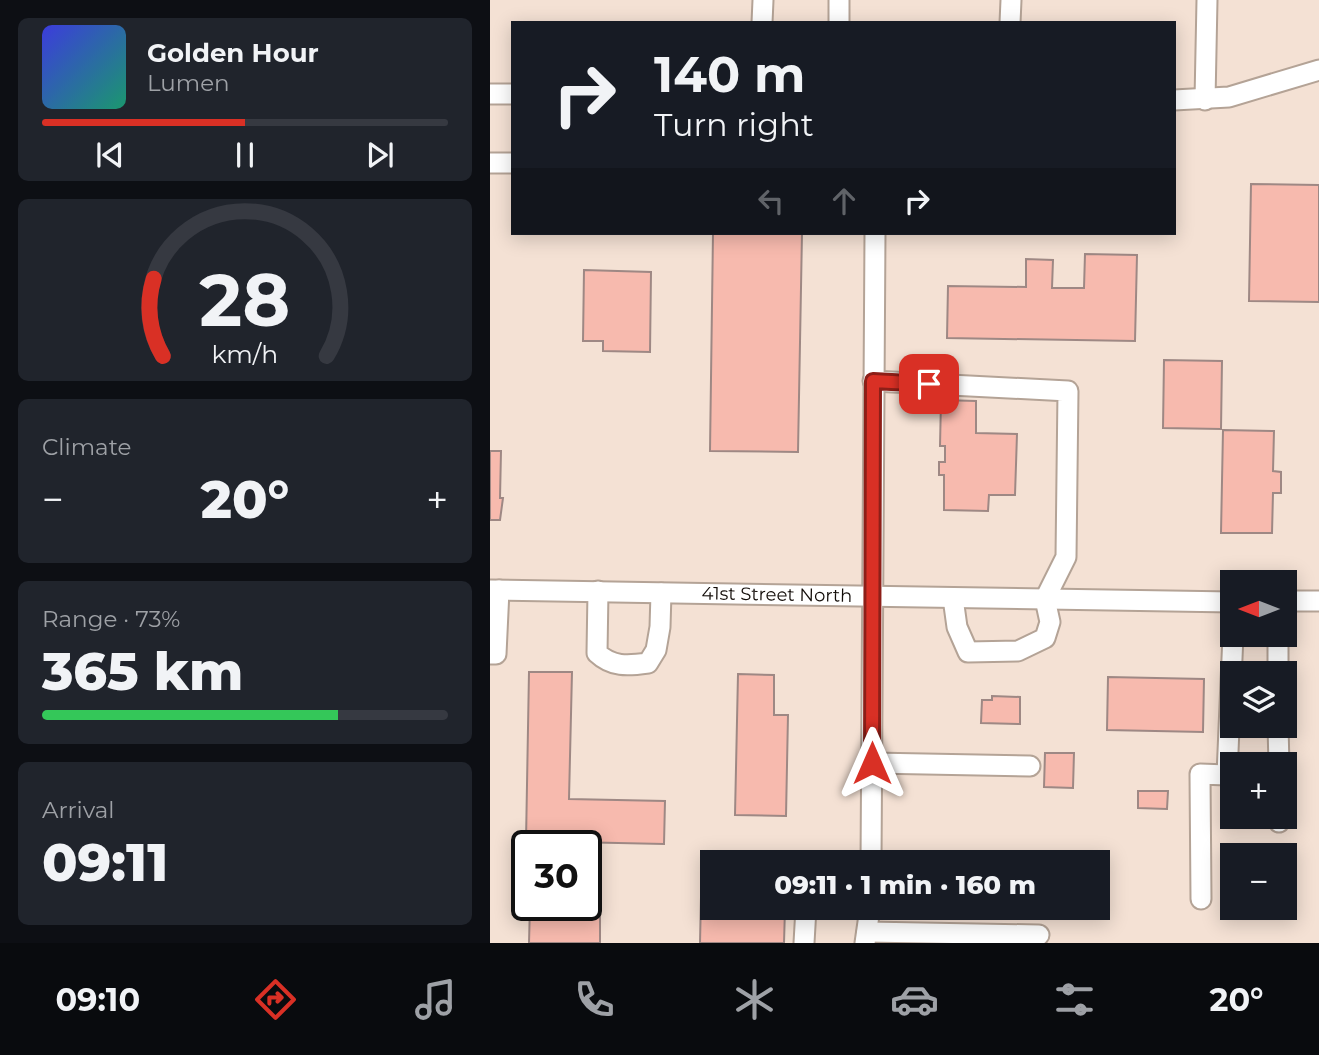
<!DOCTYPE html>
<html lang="en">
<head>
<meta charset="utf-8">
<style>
  body { margin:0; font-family:Montserrat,sans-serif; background:#20242c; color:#f1f3f6; height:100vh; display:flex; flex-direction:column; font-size:26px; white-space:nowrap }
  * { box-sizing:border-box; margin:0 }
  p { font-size:23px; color:#9ea1a6 }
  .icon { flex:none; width:38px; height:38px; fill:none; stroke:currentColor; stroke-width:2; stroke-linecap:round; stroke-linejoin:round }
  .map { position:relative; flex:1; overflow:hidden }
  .details { display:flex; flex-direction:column; gap:18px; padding:18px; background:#0d0f14; width:490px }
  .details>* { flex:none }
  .guide { position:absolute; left:21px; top:21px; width:665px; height:214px; border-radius:0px; box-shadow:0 4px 18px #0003; background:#171b24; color:#f1f3f6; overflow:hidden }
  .needle { width:46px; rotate:270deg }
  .controls { position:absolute; left:730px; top:570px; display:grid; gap:14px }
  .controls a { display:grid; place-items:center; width:77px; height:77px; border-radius:0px; background:#171b24; box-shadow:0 4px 18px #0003; font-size:35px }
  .speed { position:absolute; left:21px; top:830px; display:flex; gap:14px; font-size:35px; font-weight:700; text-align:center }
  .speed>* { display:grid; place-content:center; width:91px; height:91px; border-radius:50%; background:#171b24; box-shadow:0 4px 18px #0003; line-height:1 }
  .speed .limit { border:4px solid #111; border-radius:10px; background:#fff; color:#111 }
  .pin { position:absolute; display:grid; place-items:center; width:60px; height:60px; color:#fff; margin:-30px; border-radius:14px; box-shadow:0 4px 10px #0006 }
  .me { position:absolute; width:77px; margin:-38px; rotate:0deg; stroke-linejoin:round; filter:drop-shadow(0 0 5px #0008) }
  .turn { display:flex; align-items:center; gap:24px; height:147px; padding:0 28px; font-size:32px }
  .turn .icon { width:91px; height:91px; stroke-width:2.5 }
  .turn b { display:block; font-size:49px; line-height:60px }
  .lanes { display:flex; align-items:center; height:66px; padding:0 28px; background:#0003; justify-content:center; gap:35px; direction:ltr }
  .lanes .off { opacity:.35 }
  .big { font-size:52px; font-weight:800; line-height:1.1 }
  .details .widget { flex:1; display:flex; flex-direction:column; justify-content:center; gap:10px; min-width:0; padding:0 24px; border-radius:10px; background:#20242c }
  .details .dial { align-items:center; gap:0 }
  .dial svg { height:182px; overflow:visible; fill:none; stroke:#363941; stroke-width:7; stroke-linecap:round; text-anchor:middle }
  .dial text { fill:#f1f3f6; stroke:none }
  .song { display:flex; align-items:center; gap:21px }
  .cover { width:84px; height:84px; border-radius:10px; background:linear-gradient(135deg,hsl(240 70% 55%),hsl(160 70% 35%)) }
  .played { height:7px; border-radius:4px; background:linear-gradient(90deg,#d93025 50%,#363941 50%) }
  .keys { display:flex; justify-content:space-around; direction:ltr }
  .heat { display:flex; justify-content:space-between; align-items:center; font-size:38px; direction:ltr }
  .charge { height:10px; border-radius:5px; background:linear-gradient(90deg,#34c759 73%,#363941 0) }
  .trip { position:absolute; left:210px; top:850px; width:410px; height:70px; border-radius:0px; background:#171b24; box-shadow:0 4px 18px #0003; font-weight:800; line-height:70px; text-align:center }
  .dock { display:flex; height:112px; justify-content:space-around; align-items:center; background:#090b0e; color:#9ea1a6 }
  .dock .icon { width:49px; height:49px }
  .dock .current { color:#d93025 }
  .dock b { font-size:32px; color:#f1f3f6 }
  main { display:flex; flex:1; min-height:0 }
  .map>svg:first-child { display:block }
</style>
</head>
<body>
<main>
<section class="details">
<div class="widget">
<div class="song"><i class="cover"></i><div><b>Golden Hour</b><p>Lumen</p></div></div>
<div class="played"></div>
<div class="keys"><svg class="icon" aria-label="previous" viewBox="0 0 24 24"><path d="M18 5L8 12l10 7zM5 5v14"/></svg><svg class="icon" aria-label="pause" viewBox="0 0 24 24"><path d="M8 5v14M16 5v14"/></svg><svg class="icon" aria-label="next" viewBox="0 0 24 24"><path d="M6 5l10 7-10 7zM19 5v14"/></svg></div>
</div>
<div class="widget dial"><svg viewBox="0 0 100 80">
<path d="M14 69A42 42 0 1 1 86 69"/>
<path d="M14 69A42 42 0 0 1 10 35" stroke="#d93025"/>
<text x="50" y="56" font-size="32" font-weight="700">28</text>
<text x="50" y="72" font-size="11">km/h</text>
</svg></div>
<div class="widget"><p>Climate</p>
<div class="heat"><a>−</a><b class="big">20°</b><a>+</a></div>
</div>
<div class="widget"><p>Range · 73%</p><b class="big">365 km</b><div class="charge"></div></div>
<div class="widget"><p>Arrival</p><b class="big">09:11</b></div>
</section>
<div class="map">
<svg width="829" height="943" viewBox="0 0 829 943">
  <rect width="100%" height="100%" fill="#f4e1d4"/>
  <!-- building -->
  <path fill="#f7baae" stroke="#9e8884" stroke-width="2" d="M761 184 829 185V302L759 301Z
    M223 233H312L308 452 220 451Z
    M595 254 647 255 645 341 457 338 458 286 536 287V259L563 260 562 288H594Z
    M94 270 161 272 160 352 113 351V341H93Z
    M674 360 732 361 731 429 673 428Z
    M451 400 486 401V433L527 434 525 495H499L498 511 454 510V475H449V462H455V446H450Z
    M733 430 784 431 783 471 791 472V493H783L782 533H731Z
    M0 451H11L10 498H13L10 520H0Z
    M39 672H82L79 799 175 801 174 844 36 841Z
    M248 674 284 675V715H298L296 816 245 815Z
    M618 677 714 679 713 732 617 730Z
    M502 696 530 697V724L491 723 492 700H502Z
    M555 753H584L583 788 554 787Z
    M648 791H678L677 809 648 808Z
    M96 894H110V943H39L40 905H96Z
    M211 897H222V908H295L294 943H210Z"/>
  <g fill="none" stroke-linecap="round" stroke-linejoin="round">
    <!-- minor casing -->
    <g stroke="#b4a396" stroke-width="23">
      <g id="minor">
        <path d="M272 23 273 0"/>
        <path d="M349 23V0"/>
        <path d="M520 23 521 0"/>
        <path d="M0 94H23"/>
        <path d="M684 100 739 97 829 70"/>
        <path d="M715 100 717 0"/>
        <path d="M0 163H23"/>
        <path d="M383 381 578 391 576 557 555 599 560 622 555 638 528 651 478 652 467 627 463 598"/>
        <path id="s1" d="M0 590 742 602"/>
        <path d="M108 591 107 653C122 667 137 666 158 663L166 650 170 627 171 593"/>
        <path d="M794 601H829"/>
        <path d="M788 635V674"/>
        <path d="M0 654H6L9 590"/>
        <path d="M788 726 789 765"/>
        <path d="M382 763 540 766"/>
        <path d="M789 817V822"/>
        <path d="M381 863 385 233"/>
        <path d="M711 899 710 774 737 775 743 635"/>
        <path d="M377 932 549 935"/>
        <path d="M314 943 316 908"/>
        <path d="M375 943 380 908"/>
      </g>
    </g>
    <!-- minor -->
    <use href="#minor" stroke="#fff" stroke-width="19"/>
  </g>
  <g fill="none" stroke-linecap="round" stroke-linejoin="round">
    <!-- route casing -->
    <g stroke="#8d1f18" stroke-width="18">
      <path id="route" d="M382 763 383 381 439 384"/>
    </g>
    <!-- route -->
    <use href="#route" stroke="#d93025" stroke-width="12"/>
  </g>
  <g text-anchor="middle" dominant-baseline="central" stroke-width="6" stroke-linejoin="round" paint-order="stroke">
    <!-- street labels -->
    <g font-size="18" fill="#110b07" stroke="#fff">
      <text stroke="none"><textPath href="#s1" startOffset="287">41st Street North</textPath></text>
    </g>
  </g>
</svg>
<div class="controls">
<a><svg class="needle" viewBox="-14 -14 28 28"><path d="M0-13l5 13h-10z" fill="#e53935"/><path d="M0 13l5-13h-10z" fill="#9ea1a6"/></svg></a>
<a><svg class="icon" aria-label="layers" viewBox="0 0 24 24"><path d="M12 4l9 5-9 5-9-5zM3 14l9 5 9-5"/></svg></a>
<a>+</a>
<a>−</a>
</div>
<div class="speed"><div class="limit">30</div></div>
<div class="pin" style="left:439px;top:384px;background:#d93025"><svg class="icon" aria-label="arrive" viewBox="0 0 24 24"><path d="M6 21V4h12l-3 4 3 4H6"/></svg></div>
<svg class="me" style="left:382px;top:763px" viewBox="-20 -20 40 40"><path d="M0-17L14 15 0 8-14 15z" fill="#d93025" stroke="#fff" stroke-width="4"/></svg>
<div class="trip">09:11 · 1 min · 160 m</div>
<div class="guide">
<div class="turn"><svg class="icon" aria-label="right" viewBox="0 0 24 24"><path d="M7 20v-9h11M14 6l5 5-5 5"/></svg><div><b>140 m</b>Turn right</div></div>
<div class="lanes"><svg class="icon off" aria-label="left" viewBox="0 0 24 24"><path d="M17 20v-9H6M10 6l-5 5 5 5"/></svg><svg class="icon off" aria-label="ahead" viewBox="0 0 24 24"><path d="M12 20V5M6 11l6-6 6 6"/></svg><svg class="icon" aria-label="right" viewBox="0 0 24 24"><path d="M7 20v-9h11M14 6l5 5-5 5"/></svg></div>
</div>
</div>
</main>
<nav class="dock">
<b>09:10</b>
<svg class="icon current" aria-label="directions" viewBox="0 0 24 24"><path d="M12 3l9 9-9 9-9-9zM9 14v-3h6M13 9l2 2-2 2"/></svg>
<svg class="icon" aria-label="music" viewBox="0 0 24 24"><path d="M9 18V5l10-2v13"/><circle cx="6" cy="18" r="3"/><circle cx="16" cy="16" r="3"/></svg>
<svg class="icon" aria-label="phone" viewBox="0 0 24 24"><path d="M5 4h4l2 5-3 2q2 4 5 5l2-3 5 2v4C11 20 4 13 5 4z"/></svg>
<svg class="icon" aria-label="climate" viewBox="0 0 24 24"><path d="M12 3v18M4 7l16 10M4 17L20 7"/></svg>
<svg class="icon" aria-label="car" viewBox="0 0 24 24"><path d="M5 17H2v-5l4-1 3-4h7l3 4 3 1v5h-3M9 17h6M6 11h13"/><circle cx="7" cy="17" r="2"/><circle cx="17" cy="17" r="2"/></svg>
<svg class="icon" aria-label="filters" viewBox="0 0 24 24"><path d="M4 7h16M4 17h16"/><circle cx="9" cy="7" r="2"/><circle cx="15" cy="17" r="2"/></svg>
<b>20°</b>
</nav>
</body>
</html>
